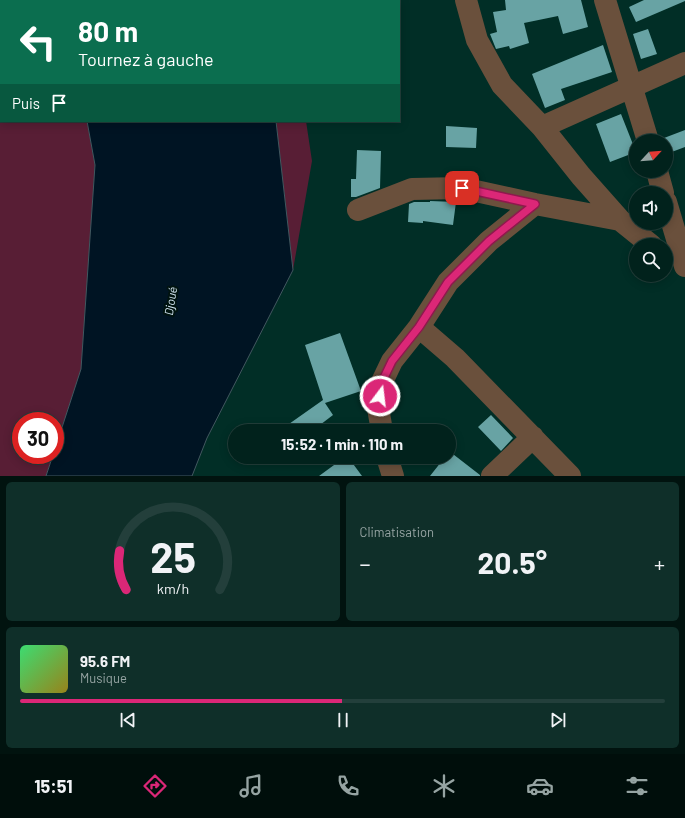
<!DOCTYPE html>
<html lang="fr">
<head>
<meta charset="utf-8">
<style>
  body { margin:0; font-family:Barlow,sans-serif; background:#0f2f29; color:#f1f3f6; height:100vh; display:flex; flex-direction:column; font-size:15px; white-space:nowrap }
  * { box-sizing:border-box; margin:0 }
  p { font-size:13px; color:#96a4a3 }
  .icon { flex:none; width:22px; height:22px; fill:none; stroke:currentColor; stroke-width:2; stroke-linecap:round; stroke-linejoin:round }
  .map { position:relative; height:476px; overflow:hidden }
  .drawer { display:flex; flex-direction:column; gap:6px; padding:6px; background:#01130f; flex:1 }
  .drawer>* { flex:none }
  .guide { position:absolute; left:0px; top:0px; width:400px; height:122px; box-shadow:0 2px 10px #0003,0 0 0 1px #233f3b; background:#0b6e4f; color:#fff; overflow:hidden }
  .needle { width:26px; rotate:64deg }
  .fabs { position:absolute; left:629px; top:134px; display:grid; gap:8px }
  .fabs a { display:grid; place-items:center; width:44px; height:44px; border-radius:50%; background:#01221c; box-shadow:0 2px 10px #0003,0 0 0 1px #233f3b; font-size:20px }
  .speed { position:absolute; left:12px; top:412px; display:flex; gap:8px; font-size:20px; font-weight:700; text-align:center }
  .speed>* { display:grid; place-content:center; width:52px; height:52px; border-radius:50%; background:#01221c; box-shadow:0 2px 10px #0003,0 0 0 1px #233f3b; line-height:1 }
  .speed .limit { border:6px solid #d22; background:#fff; color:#111 }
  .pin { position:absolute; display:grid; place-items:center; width:34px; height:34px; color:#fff; margin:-17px; border-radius:8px; box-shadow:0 2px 6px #0006 }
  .me { position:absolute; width:44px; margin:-22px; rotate:15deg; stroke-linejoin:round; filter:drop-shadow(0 0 3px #0008) }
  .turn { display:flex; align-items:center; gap:14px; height:84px; padding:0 12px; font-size:18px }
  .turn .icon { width:52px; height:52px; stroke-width:2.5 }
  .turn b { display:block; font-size:28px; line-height:34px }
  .then { display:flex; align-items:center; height:38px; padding:0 12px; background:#0003; gap:8px; font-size:15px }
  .big { font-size:30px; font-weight:700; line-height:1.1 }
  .drawer .widget { flex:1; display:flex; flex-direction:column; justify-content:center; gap:6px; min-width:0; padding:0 14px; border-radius:6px; background:#0f2f29 }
  .drawer .dial { align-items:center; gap:0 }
  .dial svg { height:104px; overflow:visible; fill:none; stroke:#233f3b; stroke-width:7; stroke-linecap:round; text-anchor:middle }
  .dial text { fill:#f1f3f6; stroke:none }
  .song { display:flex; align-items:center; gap:12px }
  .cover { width:48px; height:48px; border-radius:6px; background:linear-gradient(135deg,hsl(140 70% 55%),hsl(50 70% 35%)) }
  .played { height:4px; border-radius:2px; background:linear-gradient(90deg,#db2777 50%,#233f3b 50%) }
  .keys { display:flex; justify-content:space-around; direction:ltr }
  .heat { display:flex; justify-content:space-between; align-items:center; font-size:22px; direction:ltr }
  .drawer .tiles { flex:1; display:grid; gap:6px; grid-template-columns:1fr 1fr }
  .widget:last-child { grid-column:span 2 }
  .trip { position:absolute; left:228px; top:424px; width:228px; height:40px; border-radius:20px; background:#01221c; box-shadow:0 2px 10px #0003,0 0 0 1px #233f3b; font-weight:700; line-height:40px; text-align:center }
  .tabs { display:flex; height:64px; justify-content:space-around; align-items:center; background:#000e0b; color:#96a4a3 }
  .tabs .icon { width:28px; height:28px }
  .tabs .current { color:#db2777 }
  .tabs b { font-size:18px; color:#f1f3f6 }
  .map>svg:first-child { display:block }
</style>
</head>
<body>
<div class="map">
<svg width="685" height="476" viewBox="0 0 685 476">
  <rect width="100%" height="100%" fill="#012e26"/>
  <!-- green -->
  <path fill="#581e35" d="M0 0 62 1H1V121H87L95 165 81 370 55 449V421H21V455H53L46 476H0Z
    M276 121H306L312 161 293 270Z"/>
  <!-- water -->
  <path fill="#001423" stroke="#425860" d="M87 121H276L293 270 207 438 192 476H46L53 455H55V449L81 369 95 165Z"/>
  <!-- building -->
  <path fill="#68a3a4" d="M505 0H581L588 27 563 34 558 16 524 23 529 43 510 49 509 46 496 49 490 34 497 32 493 12 506 10Z
    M644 0H685V1L636 22 629 7Z
    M648 29 657 54 641 59 633 34Z
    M603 45 612 72 561 89 565 100 545 108 532 74Z
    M621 114 636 152 610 162 596 124Z
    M446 126 477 128 476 148 446 147Z
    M685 130V147L669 153 666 141H665L664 138Z
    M357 150 381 151 380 188 356 197H351V179H356Z
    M430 201 456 202 453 225 423 221V223L408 222 409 204 414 202H430Z
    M340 333 361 391 325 403 333 415 312 431H279L323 400 305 345Z
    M491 415 513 438 501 451 478 427Z
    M449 451 480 475V476H430L445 457H449Z
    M345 457H348L362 476H319Z"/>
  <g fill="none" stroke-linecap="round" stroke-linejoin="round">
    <!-- minor -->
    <path stroke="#6a503c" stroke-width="22" d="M466 0 477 40 502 85 542 127 581 176 620 220 651 245
      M605 0 648 141
      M542 127 685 63
      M657 171 663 193
      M666 202 685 266
      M535 204 489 241 448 282 419 327 455 358 570 476
      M358 210 412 189 462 188 535 204 620 220
      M382 431 378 408 381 384 392 361 419 327
      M387 457 393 476
      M492 476 533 437"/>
  </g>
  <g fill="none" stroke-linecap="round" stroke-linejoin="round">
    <!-- route casing -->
    <g stroke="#8e194d" stroke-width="10">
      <path id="route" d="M380 396 381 384 392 361 419 327 448 282 489 241 535 204 462 188"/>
    </g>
    <!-- route -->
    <use href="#route" stroke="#db2777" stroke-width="7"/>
  </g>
  <g text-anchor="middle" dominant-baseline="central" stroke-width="4" stroke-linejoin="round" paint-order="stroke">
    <!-- water labels -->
    <g font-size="12" font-style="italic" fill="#d2e5f2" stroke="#00130f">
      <text transform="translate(170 301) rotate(-81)">Djoué</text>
    </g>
  </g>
</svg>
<div class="fabs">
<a><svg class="needle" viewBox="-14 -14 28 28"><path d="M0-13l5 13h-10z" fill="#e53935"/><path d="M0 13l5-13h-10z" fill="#96a4a3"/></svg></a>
<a><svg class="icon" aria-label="sound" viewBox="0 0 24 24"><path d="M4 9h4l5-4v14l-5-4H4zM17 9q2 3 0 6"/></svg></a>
<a><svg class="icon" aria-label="search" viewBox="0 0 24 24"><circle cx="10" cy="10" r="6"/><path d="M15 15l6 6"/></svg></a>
</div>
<div class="speed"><div class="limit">30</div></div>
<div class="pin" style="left:462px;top:188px;background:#d93025"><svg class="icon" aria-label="arrive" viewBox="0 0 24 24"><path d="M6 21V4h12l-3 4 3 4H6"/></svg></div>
<svg class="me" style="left:380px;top:396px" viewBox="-20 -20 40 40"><circle r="17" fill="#db2777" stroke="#fff" stroke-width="3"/><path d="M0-11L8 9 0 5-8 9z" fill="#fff"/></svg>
<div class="trip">15:52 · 1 min · 110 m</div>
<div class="guide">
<div class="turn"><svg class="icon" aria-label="left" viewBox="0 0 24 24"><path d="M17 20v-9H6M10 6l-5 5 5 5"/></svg><div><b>80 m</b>Tournez à gauche</div></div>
<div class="then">Puis<svg class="icon" aria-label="arrive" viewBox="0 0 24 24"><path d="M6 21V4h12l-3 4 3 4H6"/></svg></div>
</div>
</div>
<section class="drawer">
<div class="tiles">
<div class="widget dial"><svg viewBox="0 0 100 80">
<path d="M14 69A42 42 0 1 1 86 69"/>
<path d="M14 69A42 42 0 0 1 9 39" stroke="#db2777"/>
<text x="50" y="56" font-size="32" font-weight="700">25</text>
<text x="50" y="72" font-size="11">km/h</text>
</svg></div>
<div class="widget"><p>Climatisation</p>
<div class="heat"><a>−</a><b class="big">20.5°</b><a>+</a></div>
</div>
<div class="widget">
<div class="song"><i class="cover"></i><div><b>95.6 FM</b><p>Musique</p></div></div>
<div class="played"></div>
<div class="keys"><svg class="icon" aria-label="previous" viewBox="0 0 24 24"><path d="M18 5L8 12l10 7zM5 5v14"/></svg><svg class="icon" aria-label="pause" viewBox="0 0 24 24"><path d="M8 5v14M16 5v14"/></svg><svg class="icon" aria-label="next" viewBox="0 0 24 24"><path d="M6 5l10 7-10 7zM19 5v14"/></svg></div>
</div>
</div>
</section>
<nav class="tabs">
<b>15:51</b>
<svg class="icon current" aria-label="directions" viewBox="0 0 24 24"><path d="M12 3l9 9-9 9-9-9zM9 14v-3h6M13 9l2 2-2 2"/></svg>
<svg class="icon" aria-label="music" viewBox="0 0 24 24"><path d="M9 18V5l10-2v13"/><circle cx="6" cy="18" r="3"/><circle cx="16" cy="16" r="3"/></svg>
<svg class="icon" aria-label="phone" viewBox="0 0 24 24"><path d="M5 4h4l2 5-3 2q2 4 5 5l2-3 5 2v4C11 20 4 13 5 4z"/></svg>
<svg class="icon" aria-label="climate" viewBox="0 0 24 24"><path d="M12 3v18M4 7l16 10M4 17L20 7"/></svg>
<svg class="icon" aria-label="car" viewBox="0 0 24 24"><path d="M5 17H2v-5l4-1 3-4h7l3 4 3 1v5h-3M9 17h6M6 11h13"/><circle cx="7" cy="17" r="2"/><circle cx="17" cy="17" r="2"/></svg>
<svg class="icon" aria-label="filters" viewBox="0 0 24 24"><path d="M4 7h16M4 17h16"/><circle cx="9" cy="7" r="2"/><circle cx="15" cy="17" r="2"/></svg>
</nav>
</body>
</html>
